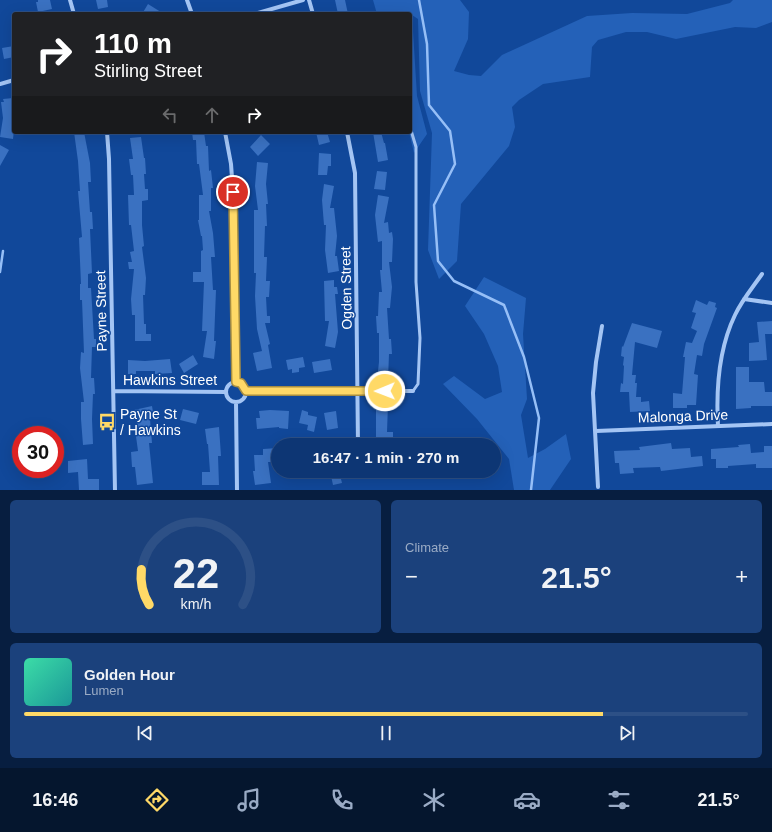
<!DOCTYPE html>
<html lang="en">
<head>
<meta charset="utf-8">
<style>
  body { margin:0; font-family:Arial,sans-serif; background:#1b417c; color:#f1f3f6; height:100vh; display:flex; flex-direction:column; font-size:15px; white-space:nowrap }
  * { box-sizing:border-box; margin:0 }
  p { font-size:13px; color:#9aabc5 }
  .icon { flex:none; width:22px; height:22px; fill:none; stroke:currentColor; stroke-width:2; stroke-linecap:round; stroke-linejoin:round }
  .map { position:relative; height:490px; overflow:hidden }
  .drawer { display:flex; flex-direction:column; gap:10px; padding:10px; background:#071e40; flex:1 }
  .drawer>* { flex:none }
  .top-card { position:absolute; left:12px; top:12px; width:400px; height:122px; border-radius:4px; box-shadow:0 4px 16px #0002,0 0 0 1px #2d5086; background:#202124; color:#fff; overflow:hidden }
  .speed { position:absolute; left:12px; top:426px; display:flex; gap:8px; font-size:20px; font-weight:700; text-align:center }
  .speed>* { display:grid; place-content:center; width:52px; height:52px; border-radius:50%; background:#0d3674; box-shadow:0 4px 16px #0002,0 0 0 1px #2d5086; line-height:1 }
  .speed .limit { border:6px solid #d22; background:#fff; color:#111 }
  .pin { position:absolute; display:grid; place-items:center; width:34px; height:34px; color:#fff; margin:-17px; border:2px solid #fff; border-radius:50%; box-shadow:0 1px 4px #0007 }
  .me { position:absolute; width:44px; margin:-22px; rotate:269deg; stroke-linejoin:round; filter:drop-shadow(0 0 3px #0008) }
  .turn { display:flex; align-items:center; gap:14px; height:84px; padding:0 16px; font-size:18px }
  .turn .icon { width:52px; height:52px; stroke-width:2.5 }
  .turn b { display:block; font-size:28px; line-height:34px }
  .lanes { display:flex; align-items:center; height:38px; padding:0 16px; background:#0003; justify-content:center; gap:20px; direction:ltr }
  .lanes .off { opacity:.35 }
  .big { font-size:30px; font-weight:600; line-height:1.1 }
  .drawer .card { flex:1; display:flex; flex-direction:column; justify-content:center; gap:6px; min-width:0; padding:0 14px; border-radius:6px; background:#1b417c }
  .drawer .dial { align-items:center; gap:0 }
  .dial svg { height:104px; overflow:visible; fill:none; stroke:#2d5086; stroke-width:7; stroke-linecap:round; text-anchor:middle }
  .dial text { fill:#f1f3f6; stroke:none }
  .song { display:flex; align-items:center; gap:12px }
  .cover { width:48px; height:48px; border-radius:6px; background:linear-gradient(135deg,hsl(160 70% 55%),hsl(180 70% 35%)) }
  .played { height:4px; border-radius:2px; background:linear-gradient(90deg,#ffd967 80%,#2d5086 80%) }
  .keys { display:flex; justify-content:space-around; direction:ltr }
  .heat { display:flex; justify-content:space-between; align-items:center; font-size:22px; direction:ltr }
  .drawer .tiles { flex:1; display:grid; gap:10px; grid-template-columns:1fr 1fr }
  .card:last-child { grid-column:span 2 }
  .trip { position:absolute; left:271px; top:438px; width:230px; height:40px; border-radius:20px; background:#0d3674; box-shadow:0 4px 16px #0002,0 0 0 1px #2d5086; font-weight:600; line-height:40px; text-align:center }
  .dock { display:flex; height:64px; justify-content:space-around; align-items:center; background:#05162e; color:#9aabc5 }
  .dock .icon { width:28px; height:28px }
  .dock .on { color:#ffd967 }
  .dock b { font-size:18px; color:#f1f3f6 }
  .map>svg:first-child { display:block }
</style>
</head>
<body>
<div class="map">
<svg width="772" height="490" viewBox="0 0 772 490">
  <rect width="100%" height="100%" fill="#11489a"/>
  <!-- green -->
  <path fill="#2461b8" d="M373 0H460L469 12 468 39 454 71 469 75 481 76 502 55 587 16 632 13 687 14 730 3 733 0H772V22L756 28 735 27 676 39 647 32H626L598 40 592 47 590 77 543 84 519 100 512 107 515 127 509 146 461 204 457 261 439 279 428 250 432 133 420 91 418 19 412 15 417 96 427 134 414 153 409 132H410V14H377Z
    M484 277 526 298 523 334 527 399 521 415 528 458 545 449 566 434 571 459 550 490H514L509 459 477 419 443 384 454 376 485 399 502 392 498 366 484 334 465 306Z"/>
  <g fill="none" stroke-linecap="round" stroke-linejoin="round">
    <!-- stream -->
    <path stroke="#96bff7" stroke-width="2.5" d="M419 0 427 44 429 105 450 131 455 164 434 205 438 261 454 281 504 305 524 357 539 418 531 490
      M0 272 3 251"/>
  </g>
  <!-- building -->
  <path fill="#3a71c1" d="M38 0H50L52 9 38 12 36 2H38Z
    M96 0H107L108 7 98 9Z
    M335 0H345L348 14H338Z
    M148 4 164 14H142Z
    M14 46V57L4 59 2 48Z
    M13 98 14 130 13 139 0 137 3 118 1 102H4L3 99Z
    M74 132H84L90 163 91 182H88L90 212H92L93 229H90L92 273 88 274V288H91L94 339H96V347H92L91 378H94L95 394H93L92 419 93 444 83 445 81 419V402H84L80 368 81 352 84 353 82 300H80V284H81L79 238 82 237 78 191H80L78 161Z
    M192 132H204L206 146H208L209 171 211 170 213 188H211V211H209L213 233 215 257H211L213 290H216L214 341H216L214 359 203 357 207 331H202L204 282H193V272H201V251L203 250 202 236H201L198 220H199V195H203L199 164H197L196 140H193Z
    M316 132H327L330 142 319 145Z
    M373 132H381L384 143H385L388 160 378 162Z
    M261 135 270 144 258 156 250 147Z
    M141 137 144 158H145L146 174H144L145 189H148V200L142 201V225L144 246 142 247 146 278 145 295H143L144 324H146V334H151V341H135V315H132L131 299 134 269H129L128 262H132L130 252 134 251 131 225H129L128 195H134L133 175H131L129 159H133L130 138Z
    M0 145 9 150 0 166Z
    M319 153 331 154V166H328L327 175H318Z
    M257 162 268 163 266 184 268 204H266L267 226H265L264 257H267L266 281H270L269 297H266L267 316H270V323H265L270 344 268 345 272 368 257 371 253 353 262 351 257 329 255 296 256 273H254V210H258L255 186Z
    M377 171 387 172 385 190 374 189Z
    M324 184 334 186 330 208H334L337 236 335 256H337L339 271 328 273 325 250 326 225H324L322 200Z
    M378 195 389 197 384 223 388 222 389 233 392 232 393 239 392 262H389L392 287 390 308H387L389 339H391L392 354H389L388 380H377L379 362V333H377L376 316H378L379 292H382L380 270H382V241L378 242 375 215Z
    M334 280V287H337L338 294H335L338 332 335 348 325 346 329 321H325L324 281Z
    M696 300 707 305 709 301 716 303 715 307 717 308 704 344 702 356 697 355 694 374 698 375 696 405H687V408H673V393L682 394 685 357H683L686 342 692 343 697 331 691 328 696 313 692 312Z
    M772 321V334H765L767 360 749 361V343L759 342 757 322Z
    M632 323 662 331 657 348 635 342 632 375H636L635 383H637L636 397H641V402L649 401 650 411 630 412 629 392H620L621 383 623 384 624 366 623 365 624 357 621 356 622 346 623 347Z
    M193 355 198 364 184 373 179 364Z
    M303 357 305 367 299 368V372L292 373V369L288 370 286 360Z
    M170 359 172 373 155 374V371H136V374H128V360L145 361Z
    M330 359 332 370 314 373 312 362Z
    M736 367H749V382H764L765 392H772V406H751V408L736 409Z
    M376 403 388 404 387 432H393V440H385V445H376Z
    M152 406 154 418 150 419 152 443H149L153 483 137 485 135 467H132L131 452 138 451 135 429H138L134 410Z
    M183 409 199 413 196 424 180 420Z
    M270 410 289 411 288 429 279 428V427L257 429 256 418H260L259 411Z
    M302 410 308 412V415L317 417 314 432 307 430 308 425 299 423Z
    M336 411 338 428 327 430 324 413Z
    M219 427 221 456H218L219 485H202V472H210L208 444H207L205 429Z
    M671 443 672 449 690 448 691 457 702 456 703 466 661 471 660 467 633 468 634 473 620 474 619 463H615L614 451 640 450 639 447Z
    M750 444 751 453 764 452V446H772V468H756V464L728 466V468H716V459H711V449L739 447 738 445Z
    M278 448V462H268L271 483 255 485 253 471H255L254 455H263V449Z
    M87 459 88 479H99V490H79L78 472 68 473V461Z
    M330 471H339L342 483 333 485Z"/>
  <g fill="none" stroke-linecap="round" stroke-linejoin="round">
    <!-- lane -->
    <path stroke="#a4c5f4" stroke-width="3" d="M410 127 416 147V282L420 338 418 384 413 391"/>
    <!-- street -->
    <path stroke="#a4c5f4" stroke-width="4" d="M70 0 74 14
      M187 0 192 14
      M309 0 313 14
      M254 14 303 0
      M0 84 14 80
      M107 132 109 159 115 490
      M225 132 231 164 233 192 235 382
      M347 132 355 173 358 445
      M744 299 772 303
      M226 392a10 10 0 1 1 20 0a10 10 0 1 1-20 0Z
      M114 391 226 392
      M246 391H413
      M236 402 237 490
      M718 426C716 390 719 348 735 315 742 300 753 287 762 274
      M596 431 772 424
      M598 487 593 393 596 362 602 326"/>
  </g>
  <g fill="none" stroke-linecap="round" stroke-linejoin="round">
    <!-- route casing -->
    <g stroke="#a68d43" stroke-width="10">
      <path id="route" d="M233 192 236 382 241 383 246 391H385"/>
    </g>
    <!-- route -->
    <use href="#route" stroke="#ffd967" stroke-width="7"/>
  </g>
  <!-- icons -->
  <defs>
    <g id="bus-bare" transform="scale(1.38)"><path d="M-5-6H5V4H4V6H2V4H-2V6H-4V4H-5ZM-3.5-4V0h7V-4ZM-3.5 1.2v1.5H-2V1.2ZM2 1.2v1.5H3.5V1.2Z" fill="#ffd967" stroke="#11489a" stroke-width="2.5" paint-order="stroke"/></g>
  </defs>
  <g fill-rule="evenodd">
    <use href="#bus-bare" x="107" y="422"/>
  </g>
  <g text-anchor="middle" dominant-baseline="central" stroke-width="3" stroke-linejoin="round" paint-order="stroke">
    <!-- street labels -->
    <g font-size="14" fill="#fff" stroke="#11489a">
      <text transform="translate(346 288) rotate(-91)">Ogden Street</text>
      <text transform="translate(101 311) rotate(-91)">Payne Street</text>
      <text x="170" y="380">Hawkins Street</text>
      <text transform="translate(683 416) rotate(-2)">Malonga Drive</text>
    </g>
    <!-- poi labels -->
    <g font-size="14" fill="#fff" stroke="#11489a" text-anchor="start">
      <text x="120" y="414">Payne St<tspan x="120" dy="16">/ Hawkins</tspan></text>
    </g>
  </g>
</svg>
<div class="speed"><div class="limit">30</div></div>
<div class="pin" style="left:233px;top:192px;background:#d93025"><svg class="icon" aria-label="arrive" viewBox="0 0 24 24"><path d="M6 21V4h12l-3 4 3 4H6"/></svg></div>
<svg class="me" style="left:385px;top:391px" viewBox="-20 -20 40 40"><circle r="17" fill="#ffd967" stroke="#fff" stroke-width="3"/><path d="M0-11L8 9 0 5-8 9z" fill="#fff"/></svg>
<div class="trip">16:47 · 1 min · 270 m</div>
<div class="top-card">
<div class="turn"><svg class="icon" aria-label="right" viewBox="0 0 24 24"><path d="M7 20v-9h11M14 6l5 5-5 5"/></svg><div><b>110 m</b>Stirling Street</div></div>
<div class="lanes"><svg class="icon off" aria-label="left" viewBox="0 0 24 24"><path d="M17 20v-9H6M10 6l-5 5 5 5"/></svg><svg class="icon off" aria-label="ahead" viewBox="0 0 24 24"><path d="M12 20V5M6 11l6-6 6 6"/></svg><svg class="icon" aria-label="right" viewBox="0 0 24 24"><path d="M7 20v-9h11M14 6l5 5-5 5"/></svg></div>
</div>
</div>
<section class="drawer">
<div class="tiles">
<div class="card dial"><svg viewBox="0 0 100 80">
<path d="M14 69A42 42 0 1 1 86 69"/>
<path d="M14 69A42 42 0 0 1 8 42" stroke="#ffd967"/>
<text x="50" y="56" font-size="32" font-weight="700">22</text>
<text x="50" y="72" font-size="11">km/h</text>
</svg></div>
<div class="card"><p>Climate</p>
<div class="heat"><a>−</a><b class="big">21.5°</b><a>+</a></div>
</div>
<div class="card">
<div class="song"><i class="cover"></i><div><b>Golden Hour</b><p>Lumen</p></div></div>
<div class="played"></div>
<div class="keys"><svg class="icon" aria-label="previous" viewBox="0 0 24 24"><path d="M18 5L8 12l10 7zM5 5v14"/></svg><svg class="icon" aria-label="pause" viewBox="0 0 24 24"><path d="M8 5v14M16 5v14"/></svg><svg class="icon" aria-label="next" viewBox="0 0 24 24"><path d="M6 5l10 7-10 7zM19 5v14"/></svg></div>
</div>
</div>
</section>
<nav class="dock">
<b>16:46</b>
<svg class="icon on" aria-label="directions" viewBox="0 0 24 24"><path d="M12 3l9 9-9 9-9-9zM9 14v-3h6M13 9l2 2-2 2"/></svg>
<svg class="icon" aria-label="music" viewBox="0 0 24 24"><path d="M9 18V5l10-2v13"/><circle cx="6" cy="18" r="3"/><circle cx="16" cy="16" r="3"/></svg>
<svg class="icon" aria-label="phone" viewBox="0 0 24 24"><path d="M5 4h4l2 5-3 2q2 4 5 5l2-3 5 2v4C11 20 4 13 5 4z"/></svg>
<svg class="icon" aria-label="climate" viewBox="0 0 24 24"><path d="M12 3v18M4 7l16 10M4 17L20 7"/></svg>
<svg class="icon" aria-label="car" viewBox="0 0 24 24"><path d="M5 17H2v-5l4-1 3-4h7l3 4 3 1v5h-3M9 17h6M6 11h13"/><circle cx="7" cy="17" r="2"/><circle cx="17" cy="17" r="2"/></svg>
<svg class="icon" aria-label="filters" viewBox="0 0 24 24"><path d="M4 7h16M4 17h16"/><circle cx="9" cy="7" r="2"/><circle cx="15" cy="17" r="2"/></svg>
<b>21.5°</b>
</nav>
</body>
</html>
